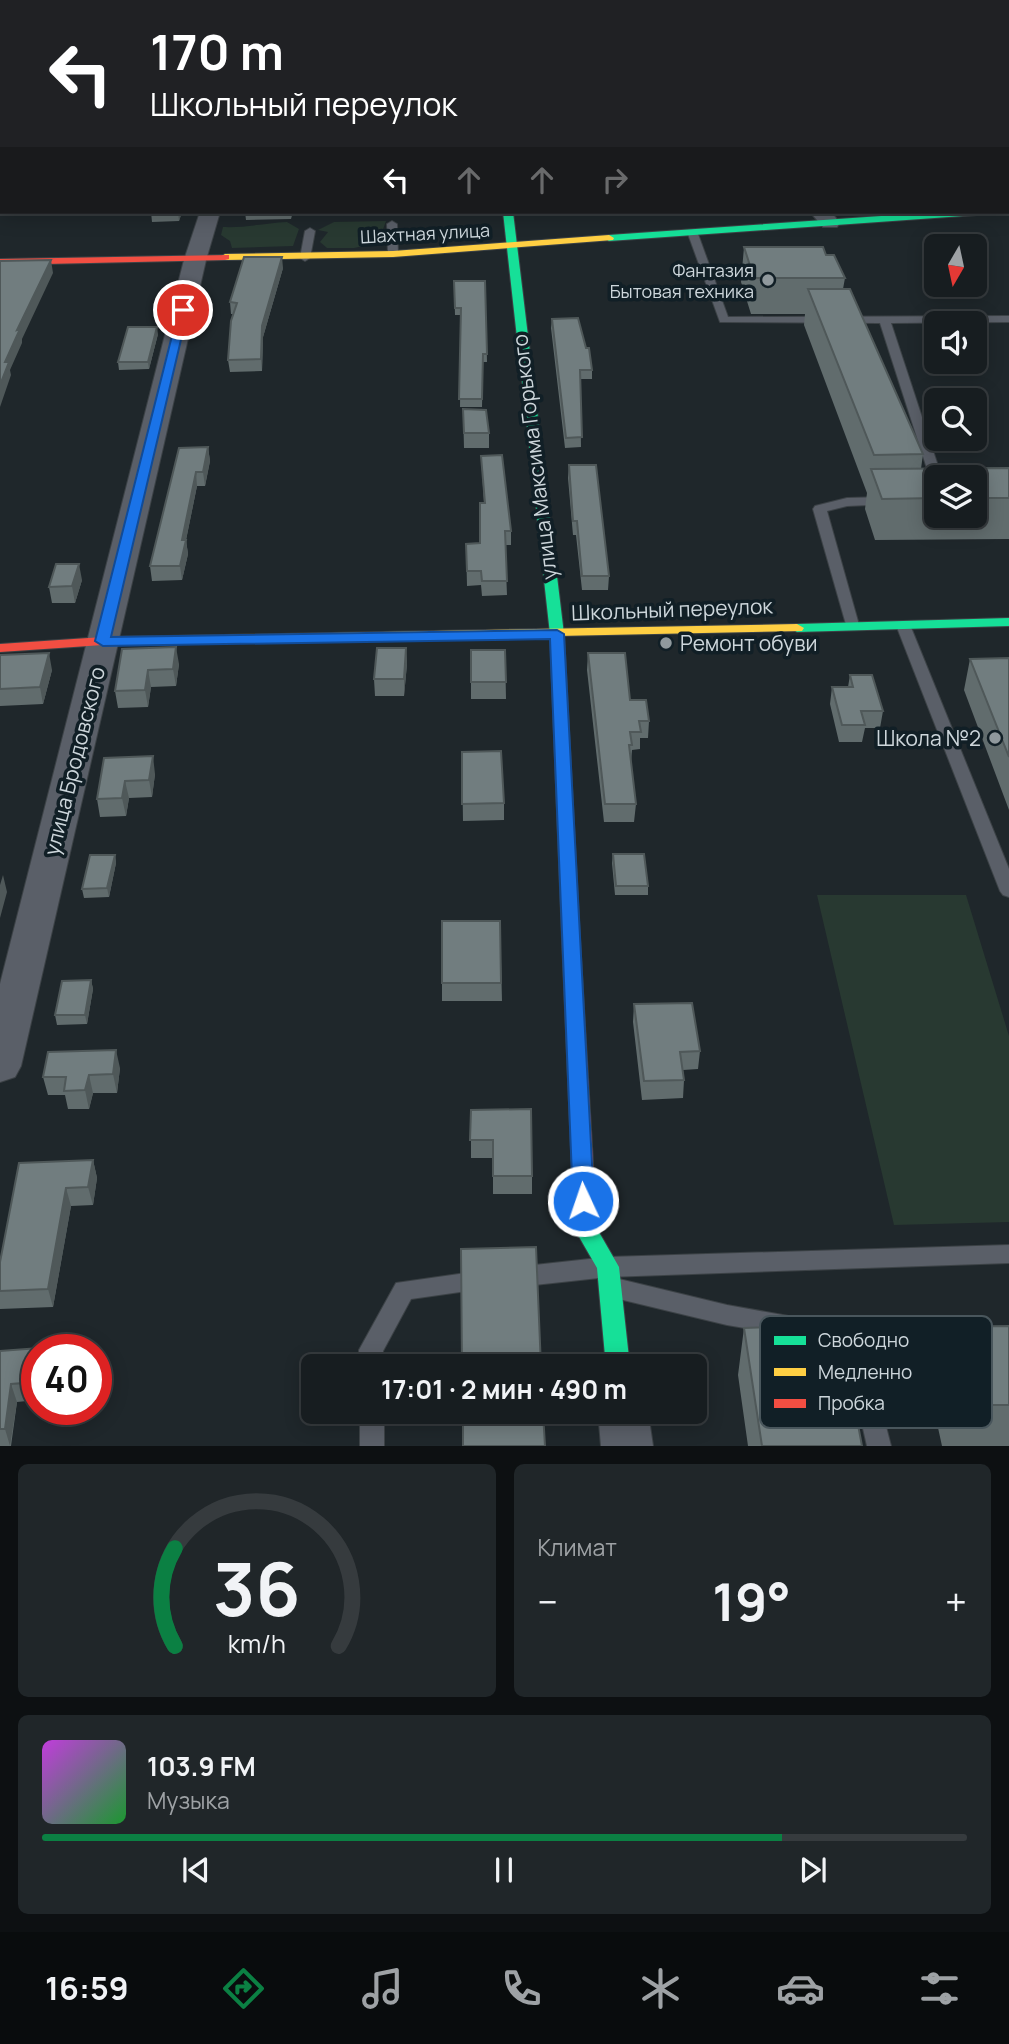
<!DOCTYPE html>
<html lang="ru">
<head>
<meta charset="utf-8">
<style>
  body { margin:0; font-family:Manrope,sans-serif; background:#202629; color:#f1f3f6; height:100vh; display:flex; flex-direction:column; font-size:26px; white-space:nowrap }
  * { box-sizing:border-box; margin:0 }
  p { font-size:23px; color:#9ea2a5 }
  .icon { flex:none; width:38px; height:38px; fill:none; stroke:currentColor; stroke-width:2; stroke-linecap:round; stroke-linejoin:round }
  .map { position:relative; height:1446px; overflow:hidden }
  .sheet { display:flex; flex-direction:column; gap:18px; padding:18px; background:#0d1012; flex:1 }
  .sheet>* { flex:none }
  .banner { position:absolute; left:0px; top:0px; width:1010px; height:214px; box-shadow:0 4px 18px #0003,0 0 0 2px #363b3e; background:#202124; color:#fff; overflow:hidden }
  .needle { width:46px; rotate:189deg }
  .fabs { position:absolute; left:924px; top:234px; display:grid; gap:14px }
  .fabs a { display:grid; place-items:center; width:63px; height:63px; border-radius:10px; background:#171d20; box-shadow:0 4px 18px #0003,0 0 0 2px #363b3e; font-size:35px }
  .speed { position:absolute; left:21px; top:1334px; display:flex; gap:14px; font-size:35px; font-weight:700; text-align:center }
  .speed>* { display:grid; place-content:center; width:91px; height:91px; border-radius:50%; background:#171d20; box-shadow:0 4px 18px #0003,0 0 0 2px #363b3e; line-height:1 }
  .speed .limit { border:10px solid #d22; background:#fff; color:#111 }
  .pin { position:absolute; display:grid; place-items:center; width:60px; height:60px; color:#fff; margin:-30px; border:4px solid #fff; border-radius:50%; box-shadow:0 2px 7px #0007 }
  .me { position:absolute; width:77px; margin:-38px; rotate:357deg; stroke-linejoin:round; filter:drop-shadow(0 0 5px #0008) }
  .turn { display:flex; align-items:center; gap:24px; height:147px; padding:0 35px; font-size:32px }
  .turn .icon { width:91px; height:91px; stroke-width:2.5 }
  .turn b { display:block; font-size:49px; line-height:60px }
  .lanes { display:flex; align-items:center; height:66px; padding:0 35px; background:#0003; justify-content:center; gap:35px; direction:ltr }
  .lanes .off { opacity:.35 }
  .big { font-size:52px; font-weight:700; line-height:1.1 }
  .sheet .card { flex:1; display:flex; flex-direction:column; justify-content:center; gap:10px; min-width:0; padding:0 24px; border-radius:10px; background:#202629 }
  .sheet .dial { align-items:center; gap:0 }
  .dial svg { height:182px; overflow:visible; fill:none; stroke:#363b3e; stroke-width:7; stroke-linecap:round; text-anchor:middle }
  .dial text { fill:#f1f3f6; stroke:none }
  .song { display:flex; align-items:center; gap:21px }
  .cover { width:84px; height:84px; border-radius:10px; background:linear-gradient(135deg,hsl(290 70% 55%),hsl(130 70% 35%)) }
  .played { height:7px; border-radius:4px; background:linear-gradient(90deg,#0b8043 80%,#363b3e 80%) }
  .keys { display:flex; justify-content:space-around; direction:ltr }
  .heat { display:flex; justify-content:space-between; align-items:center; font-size:38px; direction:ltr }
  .sheet .tiles { flex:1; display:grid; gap:18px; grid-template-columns:1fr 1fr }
  .card:last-child { grid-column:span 2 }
  .trip { position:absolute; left:301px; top:1354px; width:406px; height:70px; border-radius:10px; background:#171d20; box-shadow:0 4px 18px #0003,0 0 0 2px #363b3e; font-weight:700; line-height:70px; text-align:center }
  .tab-bar { display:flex; height:112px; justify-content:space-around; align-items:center; background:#090c0d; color:#9ea2a5 }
  .tab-bar .icon { width:49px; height:49px }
  .tab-bar .selected { color:#0b8043 }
  .tab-bar b { font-size:32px; color:#f1f3f6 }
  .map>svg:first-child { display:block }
</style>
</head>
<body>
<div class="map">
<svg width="1009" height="1446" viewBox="0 0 1009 1446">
  <rect width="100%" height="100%" fill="#1f272b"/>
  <!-- green -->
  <path fill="#283931" d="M386 221 378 243 354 248H327L320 242 328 232 318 230 334 222Z
    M287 222 299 229 293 246 232 248 230 241 221 235 223 227C245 228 265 223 287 222Z
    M817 895H966L1009 1036V1222L894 1225Z"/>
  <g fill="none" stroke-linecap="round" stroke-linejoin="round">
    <!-- lane casing -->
    <g stroke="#3c4246" stroke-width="2">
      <path id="lane" d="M1008 44H1009V48H1008Z
        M392 221 397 224 398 254 393 257 388 254 387 224Z
        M310 228 315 231 310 258 305 261 300 258 305 231Z
        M693 231 698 234 728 317 1009 316V322L891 323 942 478H936V482L930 478 880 323 720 322 688 234Z
        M886 497 893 501 891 504 847 506 827 511 859 625 852 629 847 628 813 509 815 506 847 498Z
        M903 621 910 625 1009 869V897L1003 895 1000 891 896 625Z
        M1009 1245V1263L608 1277 516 1287 508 1284 505 1277 508 1270 516 1267 608 1257Z
        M480 1271 488 1274 491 1281 488 1288 411 1299 383 1351V1367H359V1350L396 1283Z
        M619 1279 727 1305 861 1329 891 1446H867L844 1345 727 1325 619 1299 611 1296 608 1289 611 1282Z
        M360 1412H384V1446H360Z"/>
    </g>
    <!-- street casing -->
    <g stroke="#3c4246" stroke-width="2">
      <path id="street" d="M200 212H220L206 260 21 1066 15 1077 0 1082V984L184 260Z
        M810 212H831L840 223 837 227H823Z
        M598 1412H648L653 1446H601Z"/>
    </g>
    <!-- fast casing -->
    <g stroke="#3c4246" stroke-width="2">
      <path id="fast" d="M1008 206H1009V212H1007Z
        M503 212H513L564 634 580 939 577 944H565L562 939 550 634Z
        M939 212H982L977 215 609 241 604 238 609 235Z
        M1009 618V626L797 632 790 628 797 624Z
        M584 1189 592 1192 595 1198 596 1227 619 1267 630 1367H606L597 1268 574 1228 573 1198 576 1192Z"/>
    </g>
    <!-- slow casing -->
    <g stroke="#3c4246" stroke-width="2">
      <path id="slow" d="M609 235 614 238 613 240 393 257 225 260 220 257 225 254 393 251Z
        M797 624 804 628 802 631 223 643 216 639 223 635Z"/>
    </g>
    <!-- jam casing -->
    <g stroke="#3c4246" stroke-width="2">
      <path id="jam" d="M229 255V259L225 260 0 265V259Z
        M223 635 230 639 228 642 103 645 0 652V644L103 637Z
        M571 932 577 934 580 939 595 1198 592 1204 584 1207 576 1204 573 1198 562 939 565 934Z"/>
    </g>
    <!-- path -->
    <path stroke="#60656b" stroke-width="2.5" stroke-dasharray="2 2.5" stroke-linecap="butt" d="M491 0 497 2
      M544 0 555 2"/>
    <!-- lane -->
    <use href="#lane" fill="#5a5f68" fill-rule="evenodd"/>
    <!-- street -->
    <use href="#street" fill="#5a5f68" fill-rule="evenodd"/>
    <!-- fast -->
    <use href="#fast" fill="#16e098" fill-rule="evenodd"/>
    <!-- slow -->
    <use href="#slow" fill="#ffcf43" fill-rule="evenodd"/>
    <!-- jam -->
    <use href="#jam" fill="#f24e42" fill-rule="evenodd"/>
  </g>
  <!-- wall -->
  <path fill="#616c6d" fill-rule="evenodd" d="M146 0H212L209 2H146Z
    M151 212H182L179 221 152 222Z
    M245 212H293L291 219 246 220Z
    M462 212H486V214H462Z
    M744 247 826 255 845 278 843 289 923 454 921 469 1009 468V539L875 540 865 509 867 493 804 325 805 314H751L741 282ZM936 478H975V516H936Z
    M283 268 263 337 262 371 230 372 228 360 233 314H231L230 302Z
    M454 281H485L487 362H483L482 407H460L461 315H455Z
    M552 319 586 348 592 370V379H580L581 447 565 448 551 328Z
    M158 334 149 369 119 370 118 362Z
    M463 409 489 433V448H464Z
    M208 447 210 461 205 486H197L186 540 188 554 182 580 152 581 150 566Z
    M481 456 511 531V545H505L507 595 482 596 481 585 467 586 466 544 480 543 484 503Z
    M569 465 609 576 608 590H582L576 535H573L568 478Z
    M82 580 75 603H52L49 587Z
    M406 648 407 664 404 696H375L374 679Z
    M122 649 179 664 176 686 151 687 148 707 118 708 115 691Z
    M471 650H505L506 699H471Z
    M588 653 649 721 648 738H640V749L632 750 631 762 636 804 634 822H604L587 670Z
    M0 655 52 670 43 704 0 706Z
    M1009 658V810L964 690 970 659Z
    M850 675 883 711 880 728H865L862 742H839L830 704 832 687H848Z
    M462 752 504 803V820L463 821Z
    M104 758 155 774 152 797 129 798 126 816 100 817 97 799Z
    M613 854 648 886V895H615L612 863Z
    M115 855 116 863 109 897 84 898 82 889Z
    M500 921 502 1001H442V983Z
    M91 980 93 989 87 1024 57 1025 55 1015Z
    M634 1004 700 1051 698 1069 683 1070 684 1080 683 1098 642 1100 633 1022Z
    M120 1068 117 1093H93L89 1109H68L65 1095H48L43 1077Z
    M471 1110 532 1176V1194H493V1158H471Z
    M93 1160 97 1178 93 1205 71 1206 53 1307 0 1309V1262Z
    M1009 1326V1446H942L926 1373 938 1327Z
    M744 1328 862 1446H748L738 1375Z
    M37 1349V1400L17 1402 11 1446H0V1351Z"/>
  <!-- shaded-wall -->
  <path fill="#4f5859" d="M202 0H212L209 2H198Z
    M2 107V126L0 129V110Z
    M178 212H182L179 221Z
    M282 257 283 268 263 337 262 371 261 359 262 326Z
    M51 260 53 273 22 339V343L10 370 11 375 0 407V385L5 362 17 330Z
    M157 327 158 334 149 369 148 362Z
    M208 447 210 461 205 486 203 472Z
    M196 472 197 486 186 540 188 554 182 580 180 566 182 540Z
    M79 564 82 580 75 603 72 586Z
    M176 647 179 664 176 686 173 669Z
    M406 648 407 664 404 696V679Z
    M49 653 52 670 43 704 40 687Z
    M148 670 151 687 148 707 145 690Z
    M153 756 155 774 152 797 149 780Z
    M125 781 129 798 126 816 122 798Z
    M115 855 116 863 109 897 107 888Z
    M3 875 7 892 0 918V885Z
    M91 980 93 989 87 1024 85 1015Z
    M116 1050 120 1068 117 1093 113 1074Z
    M89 1075 93 1093 89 1109 85 1090Z
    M93 1160 97 1178 93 1205 88 1187Z
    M66 1188 71 1206 53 1307 48 1289Z
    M11 1384 17 1402 10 1446 5 1429Z"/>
  <!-- building -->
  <path fill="#717d7f" stroke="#4f5859" stroke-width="2" d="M17 0H42L41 2H16Z
    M159 0H202L198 2Z
    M261 0H315L314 2H259Z
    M750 0H1009V27L1008 28V2H747Z
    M2 23V38H0V26Z
    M1008 66H1009V90L1008 91Z
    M2 82V107L0 110V84Z
    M744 247H823L826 255H834L845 278H754Z
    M244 257H282L262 326 261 359 228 360 231 321 237 303 230 302Z
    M51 260 17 330 20 329 5 362H9L0 385V261Z
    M454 281H485L487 354H483L482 399H459L461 308H455Z
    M808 289H850L923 454 874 455Z
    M578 318 586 348H589L592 370H580L582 437 566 438 552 319Z
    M128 327H157L148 362H118Z
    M463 409 486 410 489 433H464Z
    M208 447 203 472H196L182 540H186L180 566H150L179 448Z
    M502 455 511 531H505L507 581H482L481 571H467L466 544 480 543V503H485L481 456Z
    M569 465H596L609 576H582L577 521H573Z
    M1009 468V498H975V478H936V498L882 499 871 469Z
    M56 564H79L72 586 49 587Z
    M176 647 173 669 148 670 145 690 115 691 122 649Z
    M377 648H406L404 679H374Z
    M471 650H505L506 682H471Z
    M49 653 40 687 0 689V655Z
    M588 653H625L630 700H646L649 721H639L641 732H630L632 745H629L636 804H605Z
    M1009 658V757L970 659Z
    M850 675H872L883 711H861L865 725H842L832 687H853Z
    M501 751 504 803 462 804V752Z
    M153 756 149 780 125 781 122 798 97 799 104 758Z
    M613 854H644L648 886H616Z
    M90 855H115L107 888 82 889Z
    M442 921H500L501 983H442Z
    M91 980 85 1015H55L62 981Z
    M692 1003 700 1051 680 1052 684 1080 644 1081 634 1004Z
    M116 1050 113 1074 89 1075 85 1090 64 1091 66 1077H43L48 1052Z
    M531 1109 532 1176H493V1140H470L471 1110Z
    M93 1160 88 1187 66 1188 48 1289 0 1291V1262L19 1163Z
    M536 1247 541 1367H462L461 1249Z
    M839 1324 862 1446H762L744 1328Z
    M1009 1326V1405H957L938 1327Z
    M52 1347V1349H37V1382L11 1384 5 1429H0V1351Z
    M463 1412H543L545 1446H463Z"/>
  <!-- route -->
  <path fill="#1a73e8" stroke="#114b97" stroke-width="2" d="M179 308 188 310 111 637 557 630 564 634 594 1201 591 1207 583 1210 576 1207 573 1201 550 639 103 646 95 641Z"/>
  <!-- markers -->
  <g fill="#90999d" stroke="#111f26" stroke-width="2.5">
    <circle cx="768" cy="280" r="7"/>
    <circle cx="666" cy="643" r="7"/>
    <circle cx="995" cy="738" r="7"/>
  </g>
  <g text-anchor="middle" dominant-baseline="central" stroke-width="7" stroke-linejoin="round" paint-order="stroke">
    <!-- far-street labels -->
    <g font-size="18" fill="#cdd6db" stroke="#111f26">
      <text transform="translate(425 233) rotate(-3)">Шахтная улица</text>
    </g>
    <!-- far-poi labels -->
    <g font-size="18" fill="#cdd6db" stroke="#111f26" text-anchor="end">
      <text x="754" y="270">Фантазия<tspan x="754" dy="21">Бытовая техника</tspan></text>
    </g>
    <!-- street labels -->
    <g font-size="21" fill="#cdd6db" stroke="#111f26">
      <text transform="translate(534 457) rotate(-97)">улица Максима Горького</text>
      <text transform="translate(672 609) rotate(-2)">Школьный переулок</text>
      <text transform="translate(74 761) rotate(-76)">улица Бродовского</text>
    </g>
    <!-- poi labels -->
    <g font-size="21" fill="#cdd6db" stroke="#111f26" text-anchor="start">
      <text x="680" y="643">Ремонт обуви</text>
      <text x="981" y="738" text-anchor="end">Школа №2</text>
    </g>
  </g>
  <!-- legend -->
  <rect x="760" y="1316" width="232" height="112" rx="10" fill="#111f26" stroke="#49565c" stroke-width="2"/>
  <rect x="774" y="1336" width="32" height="9" fill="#16e098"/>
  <rect x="774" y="1368" width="32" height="8" fill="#ffcf43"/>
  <rect x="774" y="1399" width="32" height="9" fill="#f24e42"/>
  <g font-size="19" fill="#cdd6db">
    <text x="818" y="1347">Свободно</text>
    <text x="818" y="1379">Медленно</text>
    <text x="818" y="1410">Пробка</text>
  </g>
</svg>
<div class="fabs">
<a><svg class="needle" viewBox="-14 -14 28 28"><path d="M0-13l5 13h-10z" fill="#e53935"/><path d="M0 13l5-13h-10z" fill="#9ea2a5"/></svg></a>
<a><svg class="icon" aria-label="sound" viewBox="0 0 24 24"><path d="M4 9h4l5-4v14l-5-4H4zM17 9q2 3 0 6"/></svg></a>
<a><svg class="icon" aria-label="search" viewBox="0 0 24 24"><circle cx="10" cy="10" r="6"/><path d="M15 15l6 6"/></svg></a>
<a><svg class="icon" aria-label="layers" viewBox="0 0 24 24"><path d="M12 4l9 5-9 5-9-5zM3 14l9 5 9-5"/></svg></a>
</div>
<div class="speed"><div class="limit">40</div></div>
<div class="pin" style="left:183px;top:310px;background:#d93025"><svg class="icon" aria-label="arrive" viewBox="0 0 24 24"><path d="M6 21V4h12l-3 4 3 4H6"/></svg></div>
<svg class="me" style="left:583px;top:1201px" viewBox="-20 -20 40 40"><circle r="17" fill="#1a73e8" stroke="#fff" stroke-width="3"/><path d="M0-11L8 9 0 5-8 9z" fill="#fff"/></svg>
<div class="trip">17:01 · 2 мин · 490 m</div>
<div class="banner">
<div class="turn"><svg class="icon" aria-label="left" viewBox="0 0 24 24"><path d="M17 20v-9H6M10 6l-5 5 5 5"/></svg><div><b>170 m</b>Школьный переулок</div></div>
<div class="lanes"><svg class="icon" aria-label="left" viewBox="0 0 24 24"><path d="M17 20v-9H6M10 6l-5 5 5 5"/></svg><svg class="icon off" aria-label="ahead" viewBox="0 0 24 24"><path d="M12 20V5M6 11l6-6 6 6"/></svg><svg class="icon off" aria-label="ahead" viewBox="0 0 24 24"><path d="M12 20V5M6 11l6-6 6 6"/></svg><svg class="icon off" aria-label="right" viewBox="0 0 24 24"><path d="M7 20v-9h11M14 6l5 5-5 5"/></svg></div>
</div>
</div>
<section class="sheet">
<div class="tiles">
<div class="card dial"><svg viewBox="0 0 100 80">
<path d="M14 69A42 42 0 1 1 86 69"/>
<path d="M14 69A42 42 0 0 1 14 26" stroke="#0b8043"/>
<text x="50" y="56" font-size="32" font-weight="700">36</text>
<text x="50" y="72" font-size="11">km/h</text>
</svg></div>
<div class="card"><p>Климат</p>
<div class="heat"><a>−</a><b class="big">19°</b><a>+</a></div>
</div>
<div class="card">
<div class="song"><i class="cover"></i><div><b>103.9 FM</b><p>Музыка</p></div></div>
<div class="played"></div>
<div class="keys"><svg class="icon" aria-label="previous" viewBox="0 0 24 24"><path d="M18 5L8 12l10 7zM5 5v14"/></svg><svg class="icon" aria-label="pause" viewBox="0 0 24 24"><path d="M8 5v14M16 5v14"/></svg><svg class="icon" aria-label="next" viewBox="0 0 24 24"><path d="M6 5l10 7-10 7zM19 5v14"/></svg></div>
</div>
</div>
</section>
<nav class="tab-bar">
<b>16:59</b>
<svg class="icon selected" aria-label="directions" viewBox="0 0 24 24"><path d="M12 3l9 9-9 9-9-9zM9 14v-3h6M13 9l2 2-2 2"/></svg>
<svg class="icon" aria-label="music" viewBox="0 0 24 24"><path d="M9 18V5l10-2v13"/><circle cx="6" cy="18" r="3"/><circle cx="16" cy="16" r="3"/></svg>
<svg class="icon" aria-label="phone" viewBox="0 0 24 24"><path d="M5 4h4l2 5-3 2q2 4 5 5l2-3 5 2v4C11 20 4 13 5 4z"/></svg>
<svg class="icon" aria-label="climate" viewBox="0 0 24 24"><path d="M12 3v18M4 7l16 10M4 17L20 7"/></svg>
<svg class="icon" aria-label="car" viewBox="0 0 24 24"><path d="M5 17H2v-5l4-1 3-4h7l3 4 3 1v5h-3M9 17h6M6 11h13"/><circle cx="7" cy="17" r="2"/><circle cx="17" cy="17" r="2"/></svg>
<svg class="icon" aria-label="filters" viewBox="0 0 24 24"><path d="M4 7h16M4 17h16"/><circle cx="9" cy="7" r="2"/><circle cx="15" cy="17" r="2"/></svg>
</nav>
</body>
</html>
